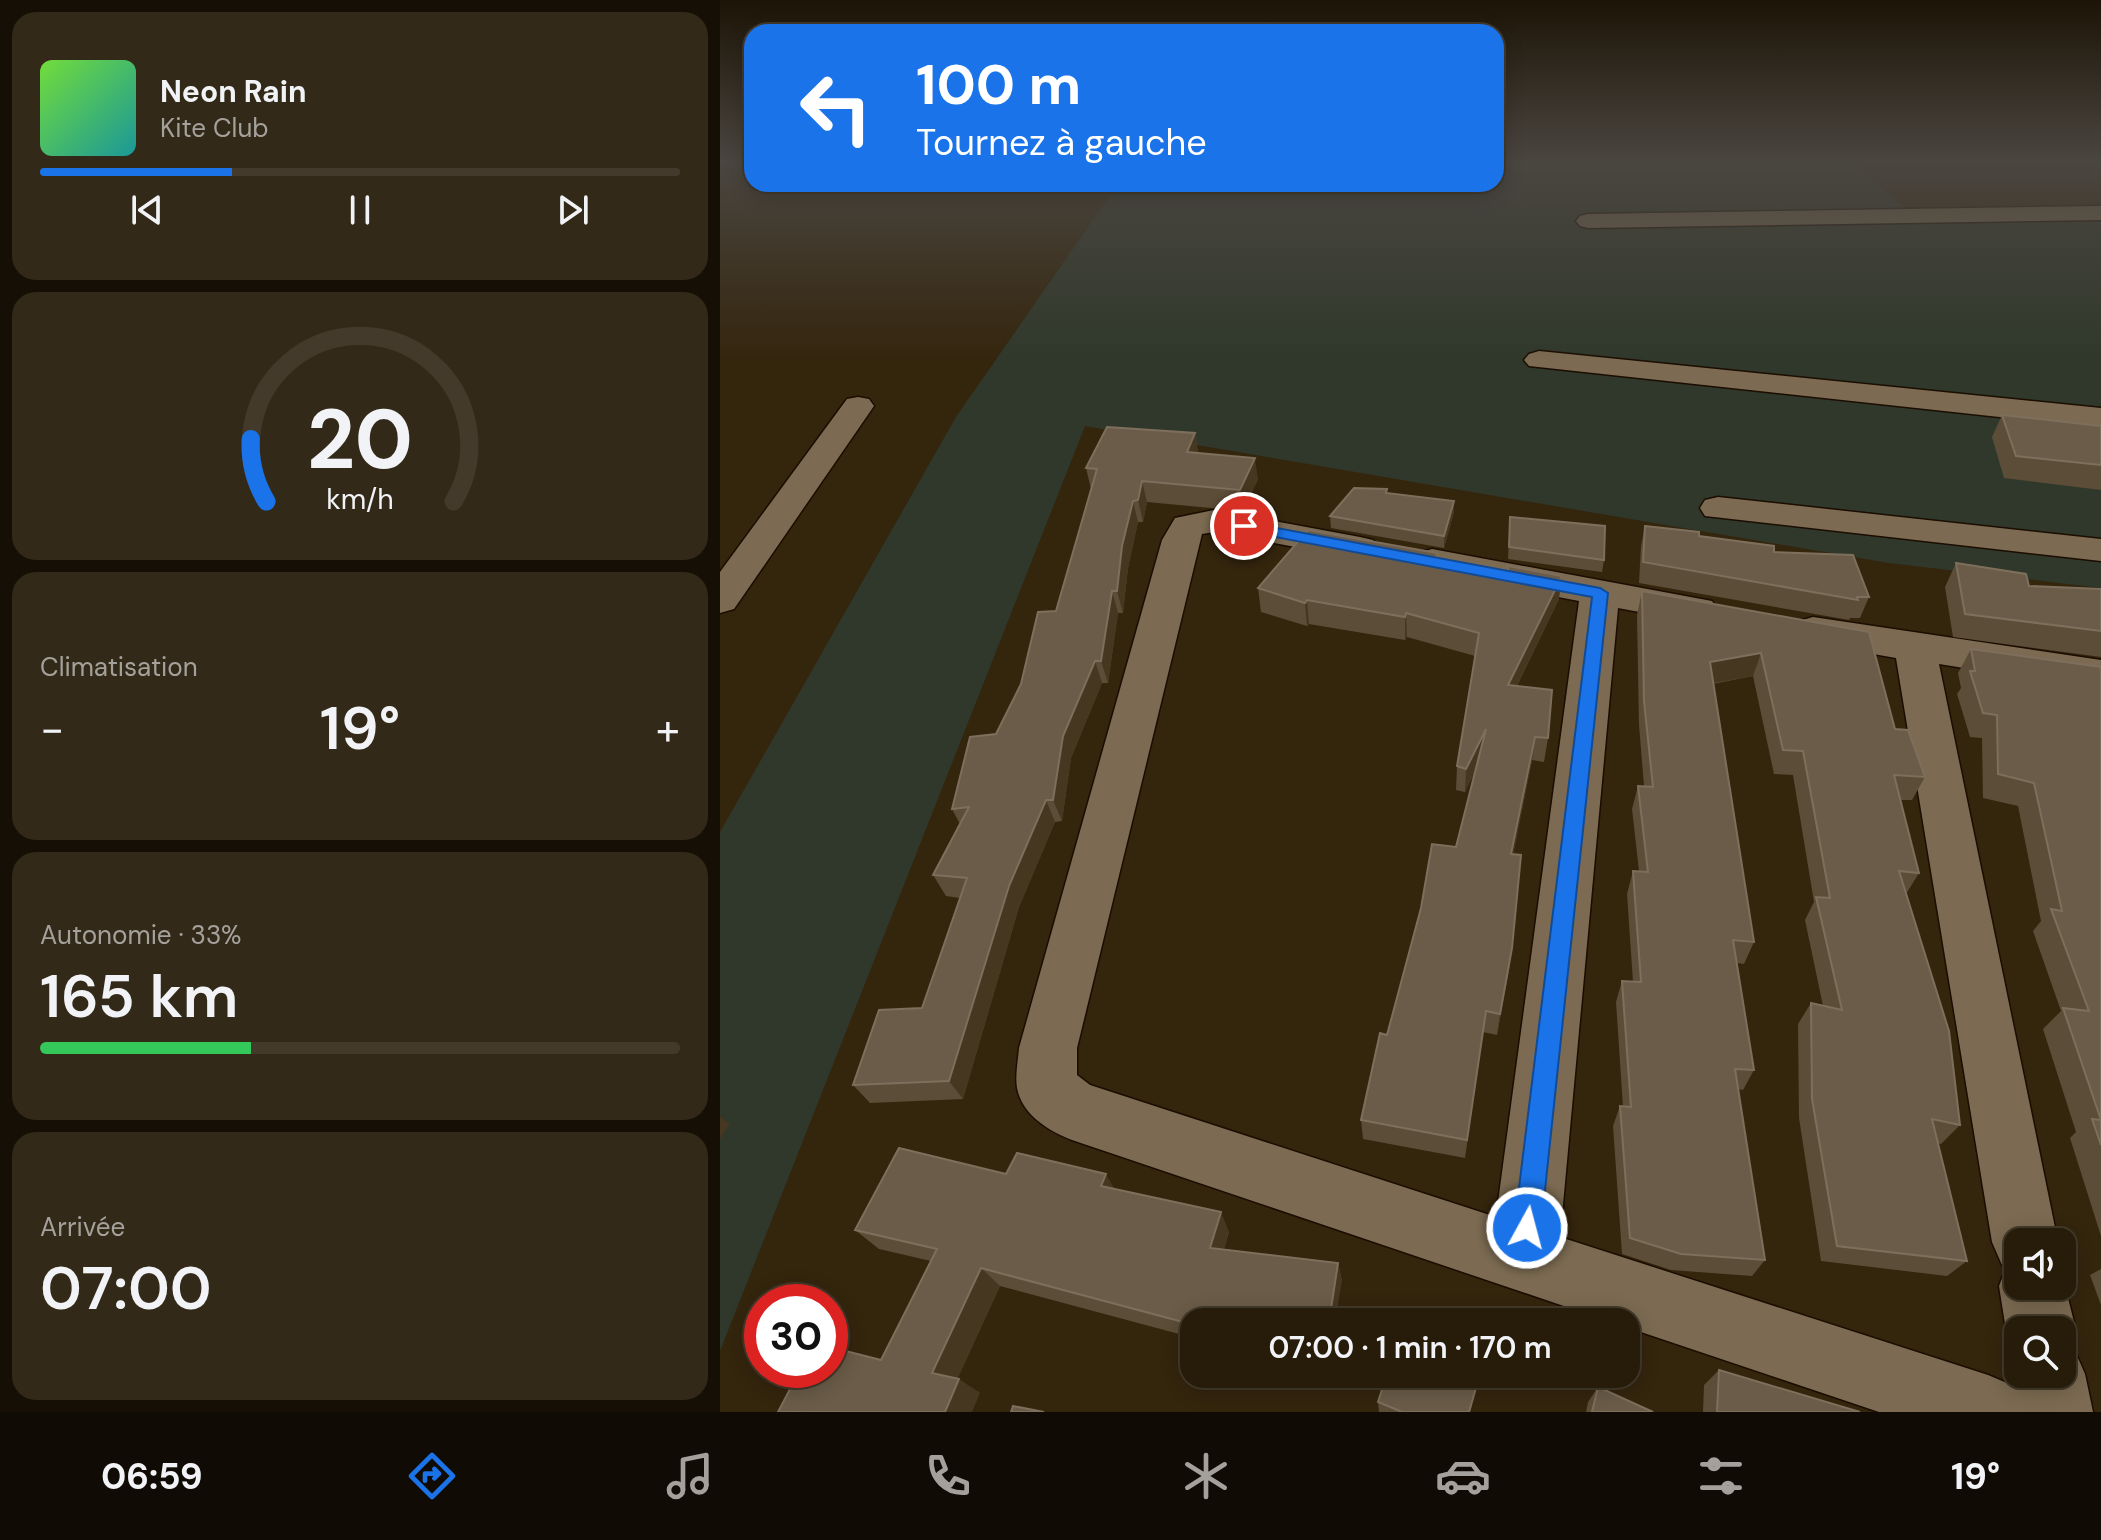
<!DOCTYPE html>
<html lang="fr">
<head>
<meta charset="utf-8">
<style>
  body { margin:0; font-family:"DM Sans",sans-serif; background:#332918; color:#f1f3f6; height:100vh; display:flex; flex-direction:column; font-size:30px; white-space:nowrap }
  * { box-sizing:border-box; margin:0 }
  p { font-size:26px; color:#a4a19c }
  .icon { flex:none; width:44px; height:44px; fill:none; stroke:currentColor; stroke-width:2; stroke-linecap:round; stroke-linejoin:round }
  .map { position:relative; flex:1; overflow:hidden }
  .side { display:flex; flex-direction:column; gap:12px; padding:12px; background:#150f06; width:720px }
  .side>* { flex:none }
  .guide { position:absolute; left:24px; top:24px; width:760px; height:168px; border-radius:24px; box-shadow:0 4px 20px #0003,0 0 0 2px #433a2b; background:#1a73e8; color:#fff; overflow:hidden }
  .buttons { position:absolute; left:1284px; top:1228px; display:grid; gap:16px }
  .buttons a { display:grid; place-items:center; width:72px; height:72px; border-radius:16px; background:#271c0a; box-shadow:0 4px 20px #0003,0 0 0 2px #433a2b; font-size:40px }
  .speed { position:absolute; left:24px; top:1284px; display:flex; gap:16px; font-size:40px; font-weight:700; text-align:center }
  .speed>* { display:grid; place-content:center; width:104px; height:104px; border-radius:50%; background:#271c0a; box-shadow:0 4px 20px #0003,0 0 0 2px #433a2b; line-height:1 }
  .speed .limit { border:12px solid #d22; background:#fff; color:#111 }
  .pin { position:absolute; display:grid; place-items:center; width:68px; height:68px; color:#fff; margin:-34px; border:4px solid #fff; border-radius:50%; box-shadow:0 2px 8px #0007 }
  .me { position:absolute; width:88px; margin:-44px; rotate:7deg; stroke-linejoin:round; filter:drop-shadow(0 0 6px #0008) }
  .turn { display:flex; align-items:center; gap:28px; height:168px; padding:0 40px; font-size:36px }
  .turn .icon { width:104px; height:104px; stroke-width:2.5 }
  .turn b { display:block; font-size:56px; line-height:68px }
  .big { font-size:60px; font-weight:600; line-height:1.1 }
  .side .card { flex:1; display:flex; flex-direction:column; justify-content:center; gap:12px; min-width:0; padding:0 28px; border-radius:24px; background:#332918 }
  .side .dial { align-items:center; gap:0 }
  .dial svg { height:208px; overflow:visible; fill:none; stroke:#433a2b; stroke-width:7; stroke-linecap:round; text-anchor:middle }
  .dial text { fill:#f1f3f6; stroke:none }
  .song { display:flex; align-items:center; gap:24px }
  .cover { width:96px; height:96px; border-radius:12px; background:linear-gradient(135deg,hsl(100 70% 55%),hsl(180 70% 35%)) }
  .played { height:8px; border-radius:4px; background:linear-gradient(90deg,#1a73e8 30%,#433a2b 30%) }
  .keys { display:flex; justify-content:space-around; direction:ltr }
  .heat { display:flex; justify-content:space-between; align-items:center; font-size:44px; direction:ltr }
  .charge { height:12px; border-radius:6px; background:linear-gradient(90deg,#34c759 33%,#433a2b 0) }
  .trip { position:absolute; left:460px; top:1308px; width:460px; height:80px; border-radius:24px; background:#271c0a; box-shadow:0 4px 20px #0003,0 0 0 2px #433a2b; font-weight:600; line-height:80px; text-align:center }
  .tab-bar { display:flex; height:128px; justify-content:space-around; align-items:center; background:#100b04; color:#a4a19c }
  .tab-bar .icon { width:56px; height:56px }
  .tab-bar .on { color:#1a73e8 }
  .tab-bar b { font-size:36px; color:#f1f3f6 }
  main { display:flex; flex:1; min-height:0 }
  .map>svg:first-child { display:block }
</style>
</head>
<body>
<main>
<section class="side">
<div class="card">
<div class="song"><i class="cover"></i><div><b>Neon Rain</b><p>Kite Club</p></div></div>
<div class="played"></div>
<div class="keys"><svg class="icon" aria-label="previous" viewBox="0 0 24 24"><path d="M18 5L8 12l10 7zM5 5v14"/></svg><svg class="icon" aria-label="pause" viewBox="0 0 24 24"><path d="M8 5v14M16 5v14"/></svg><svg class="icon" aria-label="next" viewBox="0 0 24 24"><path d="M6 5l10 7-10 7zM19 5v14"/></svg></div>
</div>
<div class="card dial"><svg viewBox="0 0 100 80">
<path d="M14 69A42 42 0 1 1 86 69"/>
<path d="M14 69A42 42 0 0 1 8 45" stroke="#1a73e8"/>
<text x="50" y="56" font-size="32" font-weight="700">20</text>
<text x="50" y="72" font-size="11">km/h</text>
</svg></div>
<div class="card"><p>Climatisation</p>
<div class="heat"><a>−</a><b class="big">19°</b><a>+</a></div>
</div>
<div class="card"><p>Autonomie · 33%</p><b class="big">165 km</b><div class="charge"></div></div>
<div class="card"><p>Arrivée</p><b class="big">07:00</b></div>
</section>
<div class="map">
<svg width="1381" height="1412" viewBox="0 0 1381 1412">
  <rect width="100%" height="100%" fill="#34250d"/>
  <!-- green -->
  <path fill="#30382b" d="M776 164H1135L1193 216 1381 210V588L1169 563 365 426 0 1351V832L236 417 398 184H776Z"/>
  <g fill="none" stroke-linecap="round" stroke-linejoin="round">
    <!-- minor casing -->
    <g stroke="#1b0d00" stroke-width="3">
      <path id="minor" d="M1381 206V220L868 228 860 226 856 221 860 216 868 214Z
        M819 351 1381 408V428L809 366 804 360 809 354Z
        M138 397 149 399 154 406 14 609 0 613V572L127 399Z
        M998 497 1381 539V561L985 516 980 508 985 500Z
        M494 510 640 537 653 540 659 548 653 556 640 559 494 532 482 534 357 1048V1075L370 1085 776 1217 859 601 712 573 699 569 693 561 699 553 712 549 992 601 998 610 992 619 978 623 898 608 840 1237 1268 1375 1294 1386 1296 1390 1293 1374 1298 1362V1374H1342V1330H1298V1356L1286 1330 1279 1286 1286 1268 1282 1265 1272 1242 1176 658 1079 641 1073 631 1079 621 1093 617 1381 660V690L1219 664 1338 1242H1298V1286H1342V1274L1356 1330 1349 1346 1354 1349 1365 1374 1373 1412H1159L906 1327V1322H891L352 1140C329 1131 302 1115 297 1088 295 1076 298 1060 299 1048L442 540 455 518Z"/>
    </g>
    <!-- minor -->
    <use href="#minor" fill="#7c6b52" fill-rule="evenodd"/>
  </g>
  <!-- wall -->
  <path fill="#5c4d38" d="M1282 415 1381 426V490L1284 478 1272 437Z
    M475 433 478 453 538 479 523 511 427 502 423 522H418L408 568 403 613H398L388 683H382L351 758 342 821 335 822 299 907 243 1099 150 1103 133 1085 202 1008 240 898 226 896 213 875 240 824 232 809 276 734 336 611 371 489 366 468Z
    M667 493 734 512 724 548 611 528 610 516Z
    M790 517 884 560 882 572 788 559Z
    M925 526 1054 552 1149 597 1140 618H1130L1129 620 919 583 921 546Z
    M717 559 839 599 797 686 828 738 824 762 812 760 793 854 789 970 777 1035 763 1032 745 1158 643 1139 641 1120 667 1035 736 847 756 769 745 792 736 790 737 766 755 656 687 637 685 640 589 624 587 626 541 612 538 588Z
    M1236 563 1309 586 1381 589V657L1233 637 1225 587Z
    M922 591 1149 632 1175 729 1205 777 1192 800H1180L1199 873 1186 894 1240 1125 1221 1144 1218 1143 1247 1261 1227 1276 1101 1261 1079 1118 1078 1024 1091 1003 1103 1006 1085 920 1094 902 1073 775 1054 774 1033 676 993 684 1034 942 1024 964 1017 963 1034 1070 1023 1090 1018 1089 1045 1260 1032 1276 951 1270 902 1254 893 1126 900 1106 903 1107 896 1002 902 981 913 982 907 894 913 871H919L912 809 918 786H924L919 725 917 615Z
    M1251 649 1381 667V1236L1350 1138 1356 1132 1323 1029 1341 1011 1313 931 1321 921 1298 806 1263 798 1262 738 1250 737 1237 694 1241 688 1238 673Z
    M286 1174 395 1189 509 1232 504 1249 618 1263 622 1281 474 1322V1338L280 1286 237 1379 260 1393 161 1360 211 1261 159 1249 135 1230Z
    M1381 1269V1305L1370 1275Z
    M999 1370 1140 1412H983L984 1385Z
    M542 1374H608L606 1382Z
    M667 1374H760L750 1412H659L658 1402Z
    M878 1387 933 1412H866L868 1402Z"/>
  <!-- shaded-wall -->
  <path fill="#463720" d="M475 433 478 454 467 452Z
    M535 458 538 479 523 511 520 490Z
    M422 481 427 502 423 522 418 500Z
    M413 501 418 522 408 568 403 613 397 591 402 546Z
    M734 501V512L724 548V536Z
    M842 576 839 599 786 708 788 685Z
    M392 591 398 613 388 683 381 661Z
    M587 600 589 624 587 626 585 603Z
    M686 613 687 637 685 640V617Z
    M1041 653 1033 676 983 685 990 662Z
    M375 661 382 683 351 758 342 821 333 800 343 736Z
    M766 729 764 752 745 792 746 769Z
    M815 737 812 760 789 877 791 854Z
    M326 800 335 822 299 907 243 1099 229 1081 289 886Z
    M792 948 789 970 777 1035 780 1014Z
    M0 1116 10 1124 0 1139Z
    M386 1174 398 1195 381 1186Z
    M501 1212 509 1232 499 1266 490 1248Z
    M618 1263 622 1281 615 1322H609Z
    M261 1268 280 1286 234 1387 212 1373Z
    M239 1379 260 1393 252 1412H225Z"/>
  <!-- building -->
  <path fill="#6a5c48" stroke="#7d6f5c" stroke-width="2" d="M1282 415 1381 426V465L1296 456Z
    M387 427 475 433 467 452 535 458 520 490 422 481 418 500 413 501 402 546 397 591H392L381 661H375L343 736 333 800H326L289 886 229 1081 133 1085 159 1010 202 1008 247 878 213 875 249 807 232 809 250 737 276 734 301 684 318 612 336 611 377 469 366 468Z
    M634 488 667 489 666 493 734 501 724 536 610 516Z
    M790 517 885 526 884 560 789 547Z
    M925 526 979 532V536L1054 546V552L1133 555 1149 597H1137L1138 600 923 562Z
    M588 530 717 553 715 558 788 577V566L842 576 788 685 832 690 828 738 815 737 791 854 801 855 792 948 780 1014 766 1011 747 1140 641 1120 660 1033 667 1035 701 908 712 844 736 847 766 729 746 769 737 766 759 633 686 613 685 617 587 600 585 603 538 588Z
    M1236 563 1306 574 1309 586 1381 589V631L1245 614Z
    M922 591 1149 632 1175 729 1188 730 1205 777 1174 775 1199 873 1179 871 1229 1031 1240 1125 1212 1119 1247 1261 1117 1246 1092 1099 1091 1003 1122 1010 1096 897 1110 898 1083 751 1063 750 1041 653 990 662 1034 942 1013 940 1034 1070 1015 1069 1045 1260 961 1254 910 1238 900 1106 911 1107 902 981 921 982 913 871 928 872 918 786 933 787 924 701Z
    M1251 649 1381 667V1120L1343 1008 1369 1011 1331 909 1342 911 1314 783 1278 774 1277 715 1263 713 1250 671H1255Z
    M1372 1119 1381 1120V1145Z
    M179 1148 286 1174 297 1153 386 1174 381 1186 501 1212 490 1248 618 1263 609 1322H474V1325L261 1268 212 1373 239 1379 225 1412H58L80 1370H110V1347L161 1360 217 1249 135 1230Z
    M688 1308 724 1322H683Z
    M999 1370 1140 1412H997Z
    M667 1374H760L749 1412H682L658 1402Z
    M878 1387 933 1412H872Z
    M293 1406 324 1412H291Z"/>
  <!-- sky -->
  <linearGradient id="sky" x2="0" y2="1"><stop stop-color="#1d1407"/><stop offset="0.45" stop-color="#4a4640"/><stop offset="1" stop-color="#4a4640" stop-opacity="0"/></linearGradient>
  <rect width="1381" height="361" fill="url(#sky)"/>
  <!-- route -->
  <path fill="#1a73e8" stroke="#114b97" stroke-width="2" d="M524 522 880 588 888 593 821 1228 817 1238 807 1242 798 1238 794 1228 872 597 518 530 516 526Z"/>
</svg>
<div class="buttons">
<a><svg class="icon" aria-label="sound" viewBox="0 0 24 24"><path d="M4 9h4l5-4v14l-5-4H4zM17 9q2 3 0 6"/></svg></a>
<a><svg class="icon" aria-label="search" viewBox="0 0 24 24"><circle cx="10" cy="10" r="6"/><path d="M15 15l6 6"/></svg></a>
</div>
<div class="speed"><div class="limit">30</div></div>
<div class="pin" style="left:524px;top:526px;background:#d93025"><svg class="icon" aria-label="arrive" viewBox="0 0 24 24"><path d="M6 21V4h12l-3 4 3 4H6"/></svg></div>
<svg class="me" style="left:807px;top:1228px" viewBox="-20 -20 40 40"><circle r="17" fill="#1a73e8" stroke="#fff" stroke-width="3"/><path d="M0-11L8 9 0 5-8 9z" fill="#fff"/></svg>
<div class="trip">07:00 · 1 min · 170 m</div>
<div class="guide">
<div class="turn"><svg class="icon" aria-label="left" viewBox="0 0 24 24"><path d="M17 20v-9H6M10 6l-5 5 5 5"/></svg><div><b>100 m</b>Tournez à gauche</div></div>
</div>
</div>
</main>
<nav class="tab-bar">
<b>06:59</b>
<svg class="icon on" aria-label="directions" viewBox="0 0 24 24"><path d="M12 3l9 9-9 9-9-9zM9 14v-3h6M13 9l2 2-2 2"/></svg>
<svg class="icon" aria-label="music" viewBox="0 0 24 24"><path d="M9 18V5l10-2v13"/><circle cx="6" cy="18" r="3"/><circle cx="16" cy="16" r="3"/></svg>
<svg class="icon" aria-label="phone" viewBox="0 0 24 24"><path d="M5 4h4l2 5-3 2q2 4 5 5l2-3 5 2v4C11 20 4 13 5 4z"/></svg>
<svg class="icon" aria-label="climate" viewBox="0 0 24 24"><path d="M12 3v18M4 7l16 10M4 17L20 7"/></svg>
<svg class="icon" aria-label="car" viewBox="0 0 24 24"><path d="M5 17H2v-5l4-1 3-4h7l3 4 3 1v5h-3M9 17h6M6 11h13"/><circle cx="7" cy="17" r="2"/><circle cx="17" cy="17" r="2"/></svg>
<svg class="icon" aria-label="filters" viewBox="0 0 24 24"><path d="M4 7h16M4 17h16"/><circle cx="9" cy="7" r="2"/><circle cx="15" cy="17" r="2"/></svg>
<b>19°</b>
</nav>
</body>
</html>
